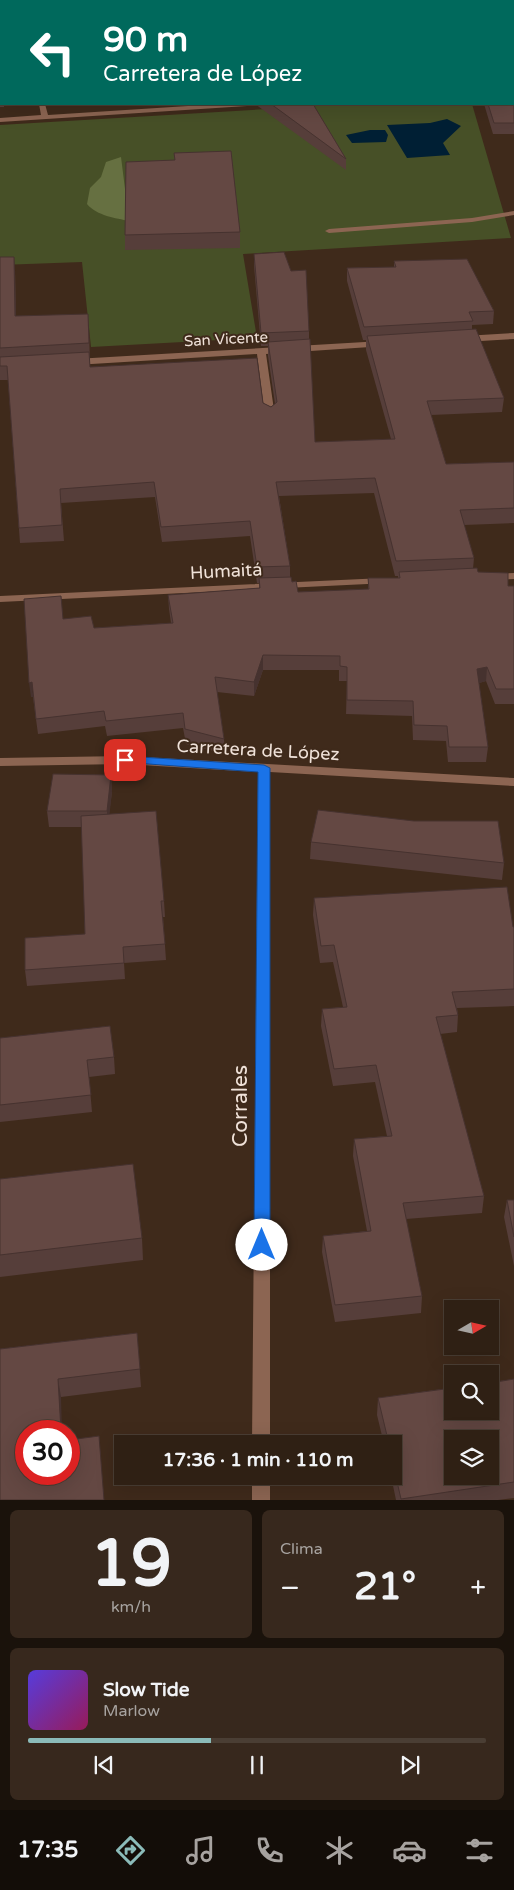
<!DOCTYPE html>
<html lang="es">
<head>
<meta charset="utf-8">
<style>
  body { margin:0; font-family:"Varela Round",sans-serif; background:#37281d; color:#f1f3f6; height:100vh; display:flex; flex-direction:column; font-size:19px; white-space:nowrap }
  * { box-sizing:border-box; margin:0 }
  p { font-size:16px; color:#a7a3a0 }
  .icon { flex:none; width:28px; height:28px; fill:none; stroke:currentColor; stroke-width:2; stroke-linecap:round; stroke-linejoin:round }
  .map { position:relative; height:1500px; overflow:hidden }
  .drawer { display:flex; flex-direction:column; gap:10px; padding:10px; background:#1a120b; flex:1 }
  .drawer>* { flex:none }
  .hud { position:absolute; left:0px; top:0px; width:515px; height:105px; box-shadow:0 5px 20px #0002,0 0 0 1px #4a3e34; background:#00695c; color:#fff; overflow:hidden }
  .needle { width:32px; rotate:81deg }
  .controls { position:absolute; left:444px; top:1300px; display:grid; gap:10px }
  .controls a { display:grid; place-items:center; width:55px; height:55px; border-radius:0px; background:#2f2014; box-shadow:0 5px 20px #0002,0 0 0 1px #4a3e34; font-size:25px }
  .speed { position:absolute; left:15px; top:1420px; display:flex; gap:10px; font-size:25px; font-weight:700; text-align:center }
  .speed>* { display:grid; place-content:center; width:65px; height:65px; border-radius:50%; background:#2f2014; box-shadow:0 5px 20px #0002,0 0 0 1px #4a3e34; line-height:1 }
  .speed .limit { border:8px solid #d22; background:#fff; color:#111 }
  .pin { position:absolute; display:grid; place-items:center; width:42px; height:42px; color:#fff; margin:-21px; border-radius:10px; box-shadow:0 2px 8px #0006 }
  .me { position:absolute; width:55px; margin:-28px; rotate:0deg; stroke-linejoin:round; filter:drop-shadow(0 0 4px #0008) }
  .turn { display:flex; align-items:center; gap:18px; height:105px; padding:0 20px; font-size:22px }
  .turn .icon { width:65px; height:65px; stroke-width:2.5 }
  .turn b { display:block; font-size:35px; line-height:42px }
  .big { font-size:38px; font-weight:700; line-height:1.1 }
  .drawer .card { flex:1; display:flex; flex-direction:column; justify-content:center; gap:8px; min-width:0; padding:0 18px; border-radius:8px; background:#37281d }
  .drawer .dial { align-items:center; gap:0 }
  .dial b { font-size:65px; line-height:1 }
  .song { display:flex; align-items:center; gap:15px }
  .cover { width:60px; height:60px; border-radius:8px; background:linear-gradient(135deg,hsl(250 70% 55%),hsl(330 70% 35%)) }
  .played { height:5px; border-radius:2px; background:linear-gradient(90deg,#8bbbb9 40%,#4a3e34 40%) }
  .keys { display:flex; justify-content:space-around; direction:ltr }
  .heat { display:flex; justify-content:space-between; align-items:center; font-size:28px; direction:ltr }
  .drawer .tiles { flex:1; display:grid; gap:10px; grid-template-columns:1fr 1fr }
  .card:last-child { grid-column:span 2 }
  .trip { position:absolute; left:114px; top:1435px; width:288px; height:50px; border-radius:0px; background:#2f2014; box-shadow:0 5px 20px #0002,0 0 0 1px #4a3e34; font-weight:700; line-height:50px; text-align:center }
  .tab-bar { display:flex; height:80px; justify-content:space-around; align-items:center; background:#130d08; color:#a7a3a0 }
  .tab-bar .icon { width:35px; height:35px }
  .tab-bar .selected { color:#8bbbb9 }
  .tab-bar b { font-size:22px; color:#f1f3f6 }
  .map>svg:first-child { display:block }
</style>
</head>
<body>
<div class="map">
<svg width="514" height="1500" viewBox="0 0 514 1500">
  <rect width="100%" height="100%" fill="#3f2a1b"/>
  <!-- green -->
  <path fill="#475027" d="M350 104H472L511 238 243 254 257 338 91 347 82 262 0 265V125Z"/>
  <!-- forest -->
  <path fill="#667041" d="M121 157 129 221C116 218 97 216 87 204L90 188 101 177 106 162Z"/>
  <!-- water -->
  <path fill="#001f34" d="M447 119 461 126 443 143 450 155 407 158 387 125 430 123Z
    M370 130H385L388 135 386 142 352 143 346 135Z"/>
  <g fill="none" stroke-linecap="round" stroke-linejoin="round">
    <!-- minor -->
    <path fill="#8c6552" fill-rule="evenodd" d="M461 0H467V1H461Z
      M39 104H45L48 115 219 104H250L247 106 0 122V118L41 115Z
      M514 211V215L472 222 329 233 325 231 329 229 472 218Z
      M514 333V339L464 342 460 339 464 336Z
      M382 341 385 342V346L266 354 275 417 270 420 265 417 257 354 75 365 70 362 75 359Z
      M514 573V579L492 580 486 577 492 574Z
      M384 578 390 581 388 583 0 602V596Z
      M125 756 514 778V786L270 772V1444H252L258 772 125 764 0 766V758Z
      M252 1476H270V1500H252Z"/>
  </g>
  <!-- wall -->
  <path fill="#563e3a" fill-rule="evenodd" d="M0 0 1 1V104H4V107H0Z
    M514 12V134H493L484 104H514Z
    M255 104H313L346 159V170Z
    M175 160 240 232V248L125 250V235Z
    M254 254 309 331V339L315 442 391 439 366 350V340H363L347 281V268L394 267V261L494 311 493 324 472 325V330L504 398 502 412 431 415 446 464 514 462V523L464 525 474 558 473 569 478 572 508 586H514V704H495L486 681 479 683 488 747 486 762H448L446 741 413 740 412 716 346 714 347 681H339V670H263L254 696 217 692 224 739 225 754 186 744 183 728 107 736 105 726 38 734 33 697H31L63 619 94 628 171 623 169 609 168 595 259 588V583H257L250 536 162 542 155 497 61 503 64 541 20 543 8 380H0V257L15 270 16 316 89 328 90 367 263 403 271 407 275 404 268 356V346H261L254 266ZM374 493 395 576H398V578H368V589L298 592 290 577V566L279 496Z
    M111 775 112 792 109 814 164 901 165 917H163L166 960 124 963 125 979 27 986 25 970 85 934 82 827H49L47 811Z
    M414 821 504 863 502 880 310 859 311 842Z
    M314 898 514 927V1006L457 1008 458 1015 457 1032 440 1034 484 1196 482 1213 406 1219 422 1296 421 1313 335 1322 322 1252 323 1236 367 1231 353 1156 354 1139 387 1136 375 1082 333 1086 321 1026 322 1009 343 1007 333 962 320 963 313 915Z
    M0 1038 114 1057 115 1074 89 1077 92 1112 0 1122Z
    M0 1179 142 1238 143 1260 0 1277Z
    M507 1200H514V1266L504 1217Z
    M137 1333 141 1387 61 1397 26 1431 101 1454 0 1500V1349Z
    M514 1379V1498L498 1500H396L391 1476H392V1444H384L377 1415 378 1398Z"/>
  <!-- shaded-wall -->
  <path fill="#46322f" d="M14 257 15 270 16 330 15 316Z
    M263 655V670L254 696V682Z
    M487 667 486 681 476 684 477 669Z
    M32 682 33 697H31L29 683Z
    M111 775 112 792 108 828 107 811Z
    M58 1379 61 1397 62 1431H61Z"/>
  <!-- building -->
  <path fill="#644843" stroke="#46322f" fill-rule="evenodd" d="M0 0H449V1H1V18H0Z
    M514 12V123H494L488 104H514Z
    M0 25H1V95L0 96Z
    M271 104H313L346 159Z
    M231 151 240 232 125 235 126 162 175 160 174 153Z
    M284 252 291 271 306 270 309 331 261 333 254 254Z
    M0 257H14L15 316 88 314 89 343 0 348Z
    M467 259 494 311 469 312 473 321 364 327 347 268 396 267 394 261Z
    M476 329 504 398 427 401 446 464 514 462V508L460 510 474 558 396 561 375 478 276 482 290 566 257 567 250 521 161 527 154 482 60 489 62 525 19 528 7 366H0V357L89 352 90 367 257 358 263 403 271 407 277 402 268 342 310 339 315 442 395 439 367 336Z
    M477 568 478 572 508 573V586H514V689H496L487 667 477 669 488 747H449L447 726 414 725 413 701 347 700V667L340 666V656L263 655 254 682 215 677 224 739 185 729 183 713 106 721 104 711 36 719 32 682 29 683 24 599 61 596 63 619 91 616 94 628 173 623 168 595 260 588 259 578 291 577 292 582 296 581 298 592 369 589 368 578H400L399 572Z
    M53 774 111 775 107 811H47Z
    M318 810 414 821H498L504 863 311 842Z
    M156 811 164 901H161L165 944 123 947 124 963 25 970V938L85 934 81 816Z
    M507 887 513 927H514V989L452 992 458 1015 436 1017 484 1196 403 1203 422 1296 335 1305 323 1236 371 1231 354 1139 392 1136 376 1065 334 1069 322 1009 347 1007 334 945 321 946 314 898Z
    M110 1026 114 1057 87 1060 91 1095 0 1105V1038Z
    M133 1164 142 1238 0 1255V1179Z
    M507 1200H514V1237Z
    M137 1333 140 1369 58 1379 61 1431H26V1474H69V1440L99 1436 104 1500H0V1349Z
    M514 1379V1482L401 1499 392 1460V1444H389L378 1398 452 1388V1411H490V1383ZM452 1439H490V1476H452Z"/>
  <!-- route -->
  <path fill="#1a73e8" stroke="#114b97" d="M125 756 264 765 270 768V1245L267 1250 262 1252 257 1250 254 1245 258 772 121 762 119 760Z"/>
  <g text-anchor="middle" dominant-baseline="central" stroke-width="4" stroke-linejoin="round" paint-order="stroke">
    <!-- far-street labels -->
    <g font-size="15" fill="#f0e2d9" stroke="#3f2a1b">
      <text transform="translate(226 339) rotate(-3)">San Vicente</text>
    </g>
    <!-- street labels -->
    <g font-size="18" fill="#f0e2d9" stroke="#3f2a1b">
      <text transform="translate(226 571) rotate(-3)">Humaitá</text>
      <text transform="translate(258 750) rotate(3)">Carretera de López</text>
    </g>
    <!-- near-street labels -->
    <g font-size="21" fill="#f0e2d9" stroke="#3f2a1b">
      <text transform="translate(240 1106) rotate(-90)">Corrales</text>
    </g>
  </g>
</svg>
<div class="controls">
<a><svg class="needle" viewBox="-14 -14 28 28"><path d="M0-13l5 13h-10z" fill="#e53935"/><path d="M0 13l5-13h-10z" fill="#a7a3a0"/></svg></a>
<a><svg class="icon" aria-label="search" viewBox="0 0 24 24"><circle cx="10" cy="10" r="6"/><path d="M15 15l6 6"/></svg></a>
<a><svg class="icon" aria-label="layers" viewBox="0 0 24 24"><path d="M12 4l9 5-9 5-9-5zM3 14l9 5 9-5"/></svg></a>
</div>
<div class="speed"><div class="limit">30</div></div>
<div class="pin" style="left:125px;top:760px;background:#d93025"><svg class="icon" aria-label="arrive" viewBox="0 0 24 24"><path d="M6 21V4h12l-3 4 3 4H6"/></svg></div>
<svg class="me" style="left:262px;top:1245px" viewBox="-20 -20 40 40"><circle r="19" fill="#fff"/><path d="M0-13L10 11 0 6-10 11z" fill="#1a73e8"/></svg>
<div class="trip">17:36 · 1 min · 110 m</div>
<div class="hud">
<div class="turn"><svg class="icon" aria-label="left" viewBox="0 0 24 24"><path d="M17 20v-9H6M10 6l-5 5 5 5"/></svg><div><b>90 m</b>Carretera de López</div></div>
</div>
</div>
<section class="drawer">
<div class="tiles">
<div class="card dial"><b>19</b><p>km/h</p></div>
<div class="card"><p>Clima</p>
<div class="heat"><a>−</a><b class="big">21°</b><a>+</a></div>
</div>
<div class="card">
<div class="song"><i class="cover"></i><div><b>Slow Tide</b><p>Marlow</p></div></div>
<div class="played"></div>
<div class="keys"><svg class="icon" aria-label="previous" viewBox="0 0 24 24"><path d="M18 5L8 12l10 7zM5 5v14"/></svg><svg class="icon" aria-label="pause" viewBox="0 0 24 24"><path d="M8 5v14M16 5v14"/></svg><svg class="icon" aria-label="next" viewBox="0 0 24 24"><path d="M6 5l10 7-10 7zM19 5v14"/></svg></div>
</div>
</div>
</section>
<nav class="tab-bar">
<b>17:35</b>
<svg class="icon selected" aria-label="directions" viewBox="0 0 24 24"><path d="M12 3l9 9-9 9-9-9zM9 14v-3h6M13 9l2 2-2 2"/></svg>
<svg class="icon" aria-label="music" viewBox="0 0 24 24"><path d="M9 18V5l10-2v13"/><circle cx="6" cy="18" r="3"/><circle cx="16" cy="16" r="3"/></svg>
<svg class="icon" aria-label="phone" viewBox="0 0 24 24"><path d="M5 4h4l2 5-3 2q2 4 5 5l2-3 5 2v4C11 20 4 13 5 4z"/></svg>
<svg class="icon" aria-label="climate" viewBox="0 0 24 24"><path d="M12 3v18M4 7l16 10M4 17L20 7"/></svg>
<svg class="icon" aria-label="car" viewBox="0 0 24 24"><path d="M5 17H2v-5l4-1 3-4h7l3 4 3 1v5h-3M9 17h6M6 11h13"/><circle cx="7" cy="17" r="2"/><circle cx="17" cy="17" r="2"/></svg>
<svg class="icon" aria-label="filters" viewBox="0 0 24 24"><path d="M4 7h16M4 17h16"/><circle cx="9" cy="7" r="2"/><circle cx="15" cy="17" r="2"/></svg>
</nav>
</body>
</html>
